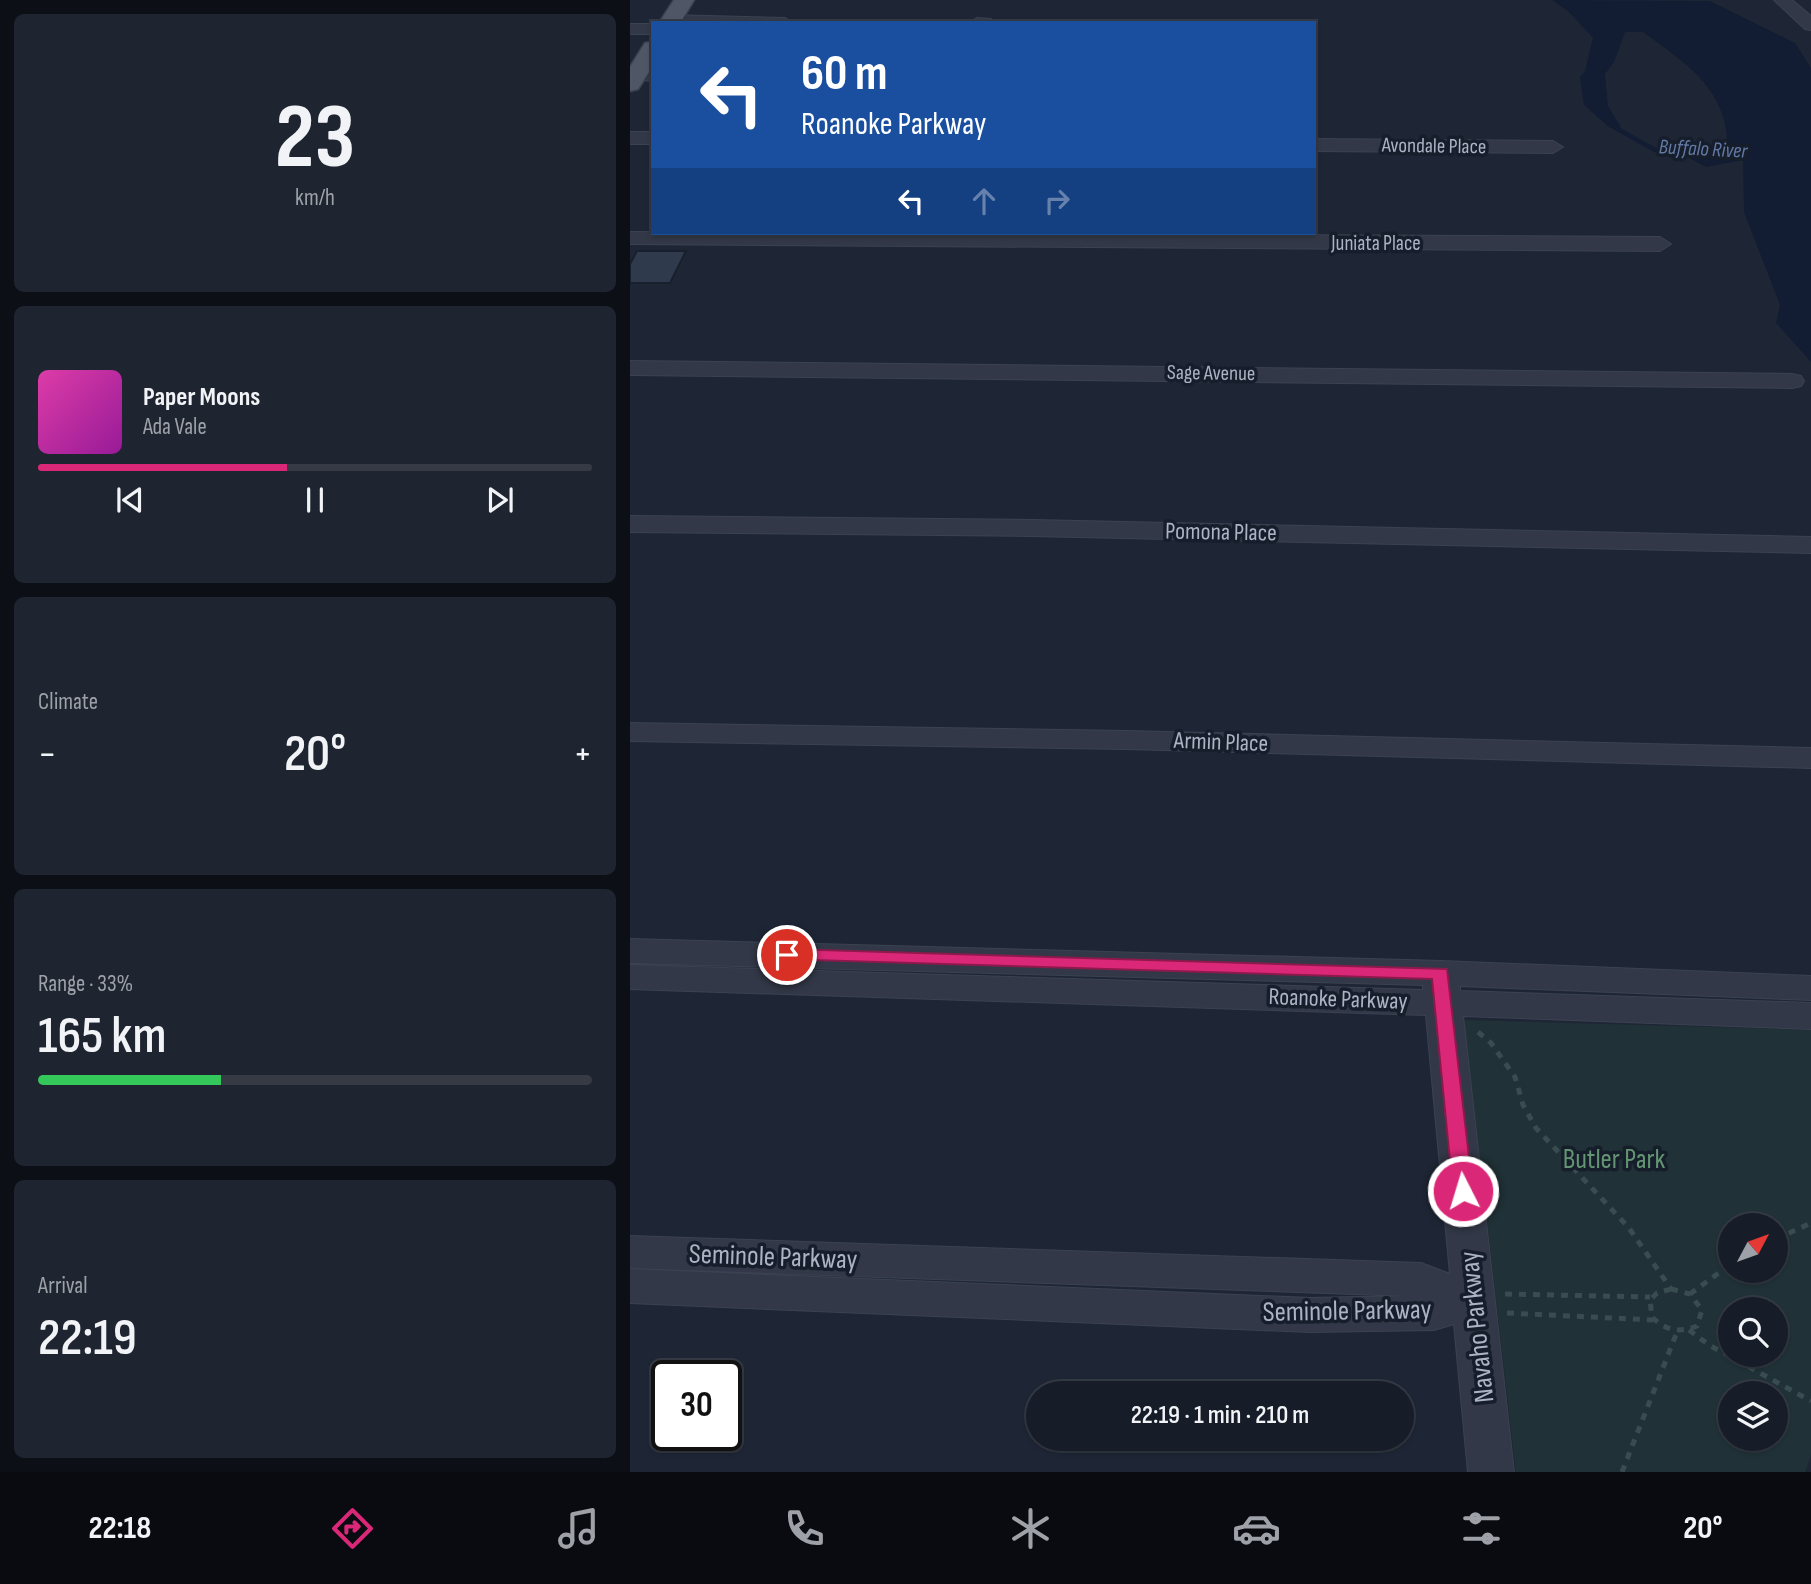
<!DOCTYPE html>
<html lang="en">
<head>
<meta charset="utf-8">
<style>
  body { margin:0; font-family:"Sofia Sans Condensed",sans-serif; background:#1f2530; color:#f1f3f6; height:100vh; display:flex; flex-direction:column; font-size:26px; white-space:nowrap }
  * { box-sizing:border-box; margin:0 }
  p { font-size:23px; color:#9ea1a8 }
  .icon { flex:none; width:38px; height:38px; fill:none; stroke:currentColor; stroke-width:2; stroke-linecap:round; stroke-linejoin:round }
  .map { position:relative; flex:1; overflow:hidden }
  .sheet { display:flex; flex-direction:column; gap:14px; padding:14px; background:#0c0f16; width:630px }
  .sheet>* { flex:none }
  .top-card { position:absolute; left:21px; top:21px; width:665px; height:214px; border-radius:0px; box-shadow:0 2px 5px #0004,0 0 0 2px #353a45; background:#1a4fa0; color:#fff; overflow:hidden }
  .needle { width:46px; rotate:49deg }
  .controls { position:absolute; left:1088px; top:1213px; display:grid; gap:14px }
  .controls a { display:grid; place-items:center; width:70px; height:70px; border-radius:50%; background:#161c28; box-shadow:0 2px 5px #0004,0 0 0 2px #353a45; font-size:35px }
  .speed { position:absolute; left:21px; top:1360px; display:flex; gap:14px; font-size:35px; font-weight:700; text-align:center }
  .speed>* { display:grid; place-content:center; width:91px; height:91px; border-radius:50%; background:#161c28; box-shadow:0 2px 5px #0004,0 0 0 2px #353a45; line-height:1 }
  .speed .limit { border:4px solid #111; border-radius:10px; background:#fff; color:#111 }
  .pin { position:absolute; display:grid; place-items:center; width:60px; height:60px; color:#fff; margin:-30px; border:4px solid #fff; border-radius:50%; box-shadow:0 2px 7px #0007 }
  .me { position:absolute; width:77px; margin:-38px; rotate:355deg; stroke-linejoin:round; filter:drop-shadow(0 0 5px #0008) }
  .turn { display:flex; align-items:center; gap:24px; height:147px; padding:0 35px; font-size:32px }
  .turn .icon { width:91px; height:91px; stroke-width:2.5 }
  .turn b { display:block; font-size:49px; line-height:60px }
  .lanes { display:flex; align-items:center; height:66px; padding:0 35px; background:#0003; justify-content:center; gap:35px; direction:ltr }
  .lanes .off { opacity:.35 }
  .big { font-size:52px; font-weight:600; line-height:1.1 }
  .sheet .widget { flex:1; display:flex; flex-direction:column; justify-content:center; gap:10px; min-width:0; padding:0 24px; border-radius:10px; background:#1f2530 }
  .sheet .dial { align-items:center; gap:0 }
  .dial b { font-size:91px; line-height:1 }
  .song { display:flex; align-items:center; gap:21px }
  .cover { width:84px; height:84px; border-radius:10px; background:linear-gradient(135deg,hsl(320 70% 55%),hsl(300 70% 35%)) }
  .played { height:7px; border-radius:4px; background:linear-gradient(90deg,#db2777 45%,#353a45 45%) }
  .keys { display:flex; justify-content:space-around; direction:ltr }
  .heat { display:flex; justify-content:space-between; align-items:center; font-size:38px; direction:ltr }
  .charge { height:10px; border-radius:5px; background:linear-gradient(90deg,#34c759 33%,#353a45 0) }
  .trip { position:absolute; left:396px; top:1381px; width:388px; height:70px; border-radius:35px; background:#161c28; box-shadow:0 2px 5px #0004,0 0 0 2px #353a45; font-weight:600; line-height:70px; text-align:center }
  .dock { display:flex; height:112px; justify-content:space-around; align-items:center; background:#090b10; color:#9ea1a8 }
  .dock .icon { width:49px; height:49px }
  .dock .current { color:#db2777 }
  .dock b { font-size:32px; color:#f1f3f6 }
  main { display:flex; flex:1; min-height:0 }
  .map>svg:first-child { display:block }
</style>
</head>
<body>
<main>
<section class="sheet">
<div class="widget dial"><b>23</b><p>km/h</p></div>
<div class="widget">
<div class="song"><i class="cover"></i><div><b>Paper Moons</b><p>Ada Vale</p></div></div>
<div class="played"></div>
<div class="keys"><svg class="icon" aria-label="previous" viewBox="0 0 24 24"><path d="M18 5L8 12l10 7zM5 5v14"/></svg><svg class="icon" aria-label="pause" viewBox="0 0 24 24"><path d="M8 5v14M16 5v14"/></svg><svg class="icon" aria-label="next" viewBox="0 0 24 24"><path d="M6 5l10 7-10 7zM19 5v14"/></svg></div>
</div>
<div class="widget"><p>Climate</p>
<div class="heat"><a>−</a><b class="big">20°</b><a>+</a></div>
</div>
<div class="widget"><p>Range · 33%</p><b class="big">165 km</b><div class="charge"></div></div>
<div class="widget"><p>Arrival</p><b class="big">22:19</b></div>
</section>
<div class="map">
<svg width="1181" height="1472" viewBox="0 0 1181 1472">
  <rect width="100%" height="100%" fill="#1e2636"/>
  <!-- green -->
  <path fill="#203237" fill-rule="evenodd" d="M834 1020 1181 1030V1455L1175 1472H886ZM1101 1225H1146V1270H1101ZM1101 1309H1146V1354H1101ZM1101 1393H1146V1438H1101Z"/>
  <!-- water -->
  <path fill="#121d33" d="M922 0 1080 1 1165 43 1181 68V362L1146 323 1150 305 1114 212 1113 160 1076 167 1044 150 1098 155 1093 150C1098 140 1097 136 1095 124 1085 80 1048 58 1013 32H995L984 62 975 74 978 106 991 127 980 128 954 105 950 77 955 71 963 38 939 12Z"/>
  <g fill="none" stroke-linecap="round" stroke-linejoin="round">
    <!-- stream -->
    <path stroke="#121d33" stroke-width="4.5" d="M980 121 984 127 1025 150 1108 155"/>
  </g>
  <!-- building -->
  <path fill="#303a4d" stroke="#19202d" stroke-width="2" d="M7 251H56L40 283H0V264Z"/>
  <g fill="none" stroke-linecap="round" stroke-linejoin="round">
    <!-- minor casing -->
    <g stroke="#3b4250" stroke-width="2">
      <path id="minor" d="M1144 0H1162L1181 16V30L1175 29Z
        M40 15 155 18 164 23H33L34 16Z
        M347 18 361 19 364 23H338Z
        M0 24H23V34H0Z
        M23 69V81L0 79V71Z
        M0 132H23V144H0Z
        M684 139 923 141 933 147 923 153 684 151Z
        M0 232 1030 237 1041 244 1030 251 0 244Z
        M0 361 1162 374 1171 376 1174 381 1171 386 1162 388 0 375Z
        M0 516 402 520 1181 537V553L402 536 0 532Z
        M0 723 496 731 1181 748V768L496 749 0 741Z
        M0 939 811 961 1181 976V1000L830 986V991L1181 1003V1029L833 1016 884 1472H838L824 1324 804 1330 680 1332 0 1303V1269L680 1298 778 1296 0 1268V1236L791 1263 820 1274 796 1015 0 989V965L793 990V985L0 963Z"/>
    </g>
    <!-- major casing -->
    <g stroke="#3b4250" stroke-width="3">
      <path id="major" d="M44 0H64L50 23H29Z
        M23 42V66L8 89 0 91V67L15 43Z"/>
    </g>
    <!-- path -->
    <path stroke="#394c50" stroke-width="5" stroke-dasharray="7 7" stroke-linecap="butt" d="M848 1032 861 1043 885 1077 893 1105 906 1128 999 1228 1041 1289
      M1146 1239 1181 1223
      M1041 1289 1060 1294 1072 1310 1067 1326C1049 1333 1036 1331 1022 1317L1020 1300 1027 1293Z
      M875 1294 1020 1297
      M1060 1294 1101 1264
      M877 1313 1023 1320
      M1059 1330 1079 1345 1181 1401
      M992 1472 1047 1332"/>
    <!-- minor -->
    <use href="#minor" fill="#323847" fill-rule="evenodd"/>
    <!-- major -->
    <use href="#major" fill="#4f5767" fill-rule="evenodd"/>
  </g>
  <!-- route -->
  <path fill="#db2777" stroke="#8e194d" stroke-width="2" d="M157 949 817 969 843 1191 840 1197H826L823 1191 802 979 150 959 148 955Z"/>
  <g text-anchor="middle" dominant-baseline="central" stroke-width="7" stroke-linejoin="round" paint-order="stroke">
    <!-- far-street labels -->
    <g font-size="21" fill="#abb3c4" stroke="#171e2b">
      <text transform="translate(804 146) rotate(1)">Avondale Place</text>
      <text x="746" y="243">Juniata Place</text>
      <text transform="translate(581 373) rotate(1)">Sage Avenue</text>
    </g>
    <!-- far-water labels -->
    <g font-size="21" font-style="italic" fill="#6279a5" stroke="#171e2b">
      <text transform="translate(1073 149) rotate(3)">Buffalo River</text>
    </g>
    <!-- street labels -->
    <g font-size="24" fill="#abb3c4" stroke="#171e2b">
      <text transform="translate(591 532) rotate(1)">Pomona Place</text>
      <text transform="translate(591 742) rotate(2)">Armin Place</text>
      <text transform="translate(708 999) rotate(2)">Roanoke Parkway</text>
    </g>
    <!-- near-park labels -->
    <g font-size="28" fill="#639573" stroke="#171e2b">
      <text x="984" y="1159">Butler Park</text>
    </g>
    <!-- near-street labels -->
    <g font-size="28" fill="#abb3c4" stroke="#171e2b">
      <text transform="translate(143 1257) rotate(2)">Seminole Parkway</text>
      <text transform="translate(717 1311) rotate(-1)">Seminole Parkway</text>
      <text transform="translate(847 1327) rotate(-96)">Navaho Parkway</text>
    </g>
  </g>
</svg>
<div class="controls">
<a><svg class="needle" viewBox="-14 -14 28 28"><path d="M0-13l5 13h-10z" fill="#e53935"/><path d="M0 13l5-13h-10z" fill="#9ea1a8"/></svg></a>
<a><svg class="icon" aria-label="search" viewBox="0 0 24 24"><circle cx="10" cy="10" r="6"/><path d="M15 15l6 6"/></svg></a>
<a><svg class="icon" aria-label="layers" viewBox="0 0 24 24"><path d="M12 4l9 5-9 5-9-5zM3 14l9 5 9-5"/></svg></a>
</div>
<div class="speed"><div class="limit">30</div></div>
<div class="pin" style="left:157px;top:955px;background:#d93025"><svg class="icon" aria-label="arrive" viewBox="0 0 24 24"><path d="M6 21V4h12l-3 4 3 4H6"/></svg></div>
<svg class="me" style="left:833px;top:1191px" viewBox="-20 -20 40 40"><circle r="17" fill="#db2777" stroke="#fff" stroke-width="3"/><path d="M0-11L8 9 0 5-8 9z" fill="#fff"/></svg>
<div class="trip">22:19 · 1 min · 210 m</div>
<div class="top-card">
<div class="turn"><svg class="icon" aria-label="left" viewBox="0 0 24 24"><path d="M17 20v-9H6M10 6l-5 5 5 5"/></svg><div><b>60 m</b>Roanoke Parkway</div></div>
<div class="lanes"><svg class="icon" aria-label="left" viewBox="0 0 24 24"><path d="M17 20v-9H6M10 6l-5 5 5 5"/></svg><svg class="icon off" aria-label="ahead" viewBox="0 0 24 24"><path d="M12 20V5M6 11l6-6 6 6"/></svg><svg class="icon off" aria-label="right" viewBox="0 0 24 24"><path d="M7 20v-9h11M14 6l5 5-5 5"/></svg></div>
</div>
</div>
</main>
<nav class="dock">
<b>22:18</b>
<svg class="icon current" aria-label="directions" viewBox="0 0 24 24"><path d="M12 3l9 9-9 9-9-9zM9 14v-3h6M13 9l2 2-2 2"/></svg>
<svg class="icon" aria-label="music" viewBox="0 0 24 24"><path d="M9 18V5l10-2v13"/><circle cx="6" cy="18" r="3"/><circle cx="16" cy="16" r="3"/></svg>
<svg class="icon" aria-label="phone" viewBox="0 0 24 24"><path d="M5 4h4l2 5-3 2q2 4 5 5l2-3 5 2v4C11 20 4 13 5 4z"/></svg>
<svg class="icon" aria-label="climate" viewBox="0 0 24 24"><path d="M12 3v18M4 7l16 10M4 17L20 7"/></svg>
<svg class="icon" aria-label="car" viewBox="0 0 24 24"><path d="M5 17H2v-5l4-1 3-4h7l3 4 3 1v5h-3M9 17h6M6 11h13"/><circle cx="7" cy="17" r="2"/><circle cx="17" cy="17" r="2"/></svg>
<svg class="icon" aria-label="filters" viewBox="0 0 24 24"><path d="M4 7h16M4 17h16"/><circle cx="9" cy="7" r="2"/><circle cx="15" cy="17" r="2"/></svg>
<b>20°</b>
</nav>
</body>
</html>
